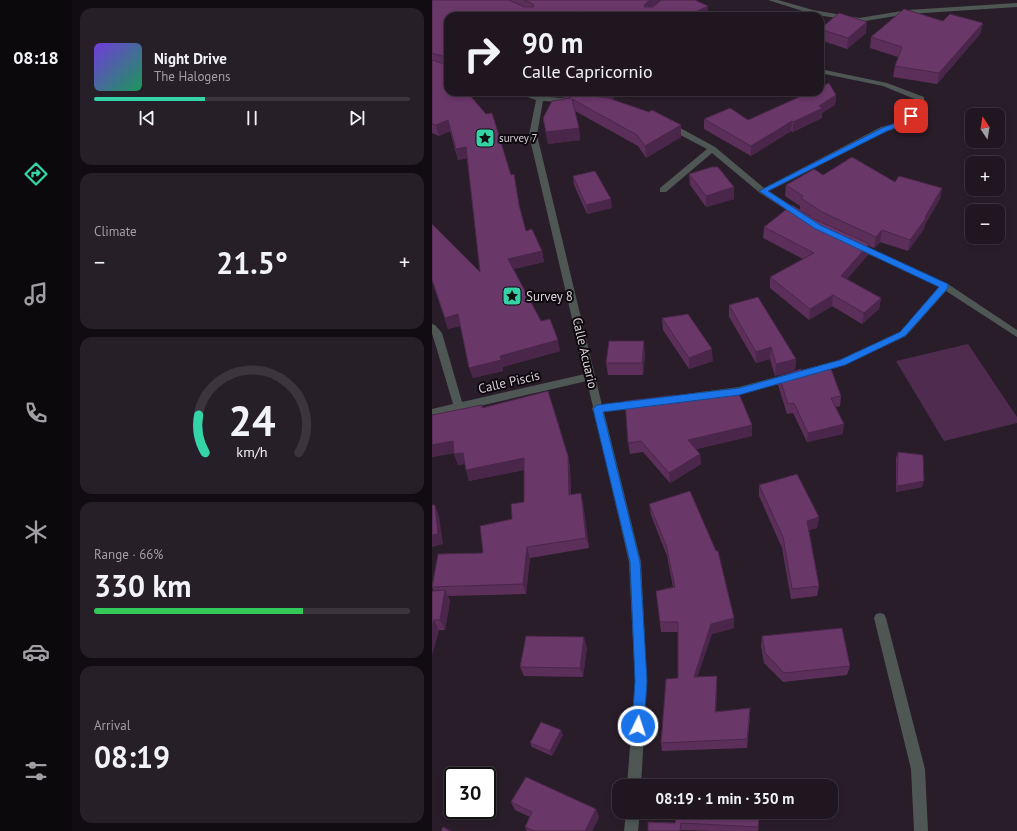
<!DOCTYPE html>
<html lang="en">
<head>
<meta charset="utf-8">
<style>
  body { margin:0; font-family:"PT Sans",sans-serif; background:#271f28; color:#f1f3f6; height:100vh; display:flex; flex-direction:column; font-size:15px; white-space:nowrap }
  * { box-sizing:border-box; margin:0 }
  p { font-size:13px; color:#a19fa4 }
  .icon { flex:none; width:22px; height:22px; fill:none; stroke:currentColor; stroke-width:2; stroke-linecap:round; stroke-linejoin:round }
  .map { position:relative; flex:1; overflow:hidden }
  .details { display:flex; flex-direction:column; gap:8px; padding:8px; background:#110c11; width:360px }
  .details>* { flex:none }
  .guide { position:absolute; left:12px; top:12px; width:380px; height:84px; border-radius:12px; box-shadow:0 2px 6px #0003,0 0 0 1px #3c353d; background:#1f161f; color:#f1f3f6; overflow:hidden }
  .needle { width:26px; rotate:348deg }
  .tools { position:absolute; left:533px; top:108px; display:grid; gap:8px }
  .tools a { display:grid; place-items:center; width:40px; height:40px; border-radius:8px; background:#1f161f; box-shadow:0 2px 6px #0003,0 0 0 1px #3c353d; font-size:20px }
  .speed { position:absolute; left:12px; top:767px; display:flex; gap:8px; font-size:20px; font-weight:700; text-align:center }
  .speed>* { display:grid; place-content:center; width:52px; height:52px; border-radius:50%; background:#1f161f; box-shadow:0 2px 6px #0003,0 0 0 1px #3c353d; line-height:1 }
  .speed .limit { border:2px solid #111; border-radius:6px; background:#fff; color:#111 }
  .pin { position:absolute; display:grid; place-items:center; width:34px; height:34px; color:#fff; margin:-17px; border-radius:8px; box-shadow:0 2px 6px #0006 }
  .me { position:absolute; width:44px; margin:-22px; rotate:4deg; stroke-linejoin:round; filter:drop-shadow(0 0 3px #0008) }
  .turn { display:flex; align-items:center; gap:14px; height:84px; padding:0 12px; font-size:18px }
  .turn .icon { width:52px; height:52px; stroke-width:2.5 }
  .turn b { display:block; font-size:28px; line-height:34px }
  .big { font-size:30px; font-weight:600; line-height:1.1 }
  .details .widget { flex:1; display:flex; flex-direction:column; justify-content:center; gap:6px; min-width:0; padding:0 14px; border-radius:12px; background:#271f28 }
  .details .dial { align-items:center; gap:0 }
  .dial svg { height:104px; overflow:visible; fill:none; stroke:#3c353d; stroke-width:7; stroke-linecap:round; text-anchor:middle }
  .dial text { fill:#f1f3f6; stroke:none }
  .song { display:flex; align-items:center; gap:12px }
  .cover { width:48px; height:48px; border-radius:6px; background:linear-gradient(135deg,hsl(260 70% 55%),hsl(150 70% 35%)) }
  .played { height:4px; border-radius:2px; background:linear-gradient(90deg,#34d4a7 35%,#3c353d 35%) }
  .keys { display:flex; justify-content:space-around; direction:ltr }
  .heat { display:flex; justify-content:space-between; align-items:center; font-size:22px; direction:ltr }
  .charge { height:6px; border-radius:3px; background:linear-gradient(90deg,#34c759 66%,#3c353d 0) }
  .trip { position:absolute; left:180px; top:779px; width:226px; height:40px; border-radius:12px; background:#1f161f; box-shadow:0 2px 6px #0003,0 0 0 1px #3c353d; font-weight:600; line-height:40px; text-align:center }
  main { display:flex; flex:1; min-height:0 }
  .tab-bar { display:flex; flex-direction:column; width:72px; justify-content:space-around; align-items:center; background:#0c090c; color:#a19fa4 }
  .tab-bar .icon { width:28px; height:28px }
  .tab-bar .on { color:#34d4a7 }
  .tab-bar b { font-size:18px; color:#f1f3f6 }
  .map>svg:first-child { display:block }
</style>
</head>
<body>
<main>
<nav class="tab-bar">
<b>08:18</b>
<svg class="icon on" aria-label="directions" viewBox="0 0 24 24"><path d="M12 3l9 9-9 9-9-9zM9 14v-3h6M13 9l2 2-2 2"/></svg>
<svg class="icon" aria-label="music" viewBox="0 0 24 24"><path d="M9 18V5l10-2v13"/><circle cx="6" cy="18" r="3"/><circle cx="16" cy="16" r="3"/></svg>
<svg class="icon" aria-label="phone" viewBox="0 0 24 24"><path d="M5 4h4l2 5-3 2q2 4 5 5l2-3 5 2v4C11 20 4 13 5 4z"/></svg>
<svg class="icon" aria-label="climate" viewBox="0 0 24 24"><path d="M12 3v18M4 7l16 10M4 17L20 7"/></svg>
<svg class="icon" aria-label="car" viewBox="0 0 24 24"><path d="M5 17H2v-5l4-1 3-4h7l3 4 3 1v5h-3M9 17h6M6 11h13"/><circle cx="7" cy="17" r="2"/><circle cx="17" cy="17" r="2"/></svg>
<svg class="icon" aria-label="filters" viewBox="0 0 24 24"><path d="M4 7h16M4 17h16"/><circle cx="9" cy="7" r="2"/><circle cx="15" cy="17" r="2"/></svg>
</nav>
<section class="details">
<div class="widget">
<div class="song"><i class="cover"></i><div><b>Night Drive</b><p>The Halogens</p></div></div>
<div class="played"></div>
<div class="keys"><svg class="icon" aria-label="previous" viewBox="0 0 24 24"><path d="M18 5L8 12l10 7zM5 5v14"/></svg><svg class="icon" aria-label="pause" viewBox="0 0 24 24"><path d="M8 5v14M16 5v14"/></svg><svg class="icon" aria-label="next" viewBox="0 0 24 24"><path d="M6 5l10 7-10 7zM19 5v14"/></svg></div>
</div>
<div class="widget"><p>Climate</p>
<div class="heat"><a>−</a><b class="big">21.5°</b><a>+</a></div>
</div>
<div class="widget dial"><svg viewBox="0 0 100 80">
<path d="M14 69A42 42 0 1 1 86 69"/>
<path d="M14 69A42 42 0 0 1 9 40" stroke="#34d4a7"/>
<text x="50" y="56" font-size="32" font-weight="700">24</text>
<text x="50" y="72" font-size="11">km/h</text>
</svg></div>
<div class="widget"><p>Range · 66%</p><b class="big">330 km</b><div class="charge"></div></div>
<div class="widget"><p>Arrival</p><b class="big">08:19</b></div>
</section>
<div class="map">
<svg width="585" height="831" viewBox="0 0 585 831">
  <rect width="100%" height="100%" fill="#291d29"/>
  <!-- green -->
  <path fill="#502b50" d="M536 344 585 417V423L512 441 464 361Z"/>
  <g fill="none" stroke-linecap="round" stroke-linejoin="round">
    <!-- minor -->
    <path fill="#4e5754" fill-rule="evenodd" d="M336 0H346L381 10 427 18 476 10 585 3V7L476 14 427 22 380 14Z
      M388 69 455 83 492 97 493 109 467 128 455 131 337 191 371 213V217H365L328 193 280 153 234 192H228V188L275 149 235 128V124H241L283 147 332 188 449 127 461 124 485 108V100L451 86 388 73Z
      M81 92H92L107 96 113 92H121L115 97 143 99 147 101 143 103 111 101 105 135 170 405 205 400 208 401 210 404 208 407 205 408 172 412 209 562 215 681 209 786H195L203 681 197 562 162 412 160 409 161 407 155 381 0 417V409L21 404 0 333V324L3 325 10 333 30 402 153 374 97 135 104 100Z
      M425 242 516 284 585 330V337L514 291 474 336 413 365 307 395 231 405 228 404 226 401 228 398 231 397 307 387 407 360 468 332 507 287 422 247 421 245 422 243Z
      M448 613 452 614 454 618 493 769 496 831H482L479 769 442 618 444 614Z
      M194 812H208L206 831H192Z"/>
  </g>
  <!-- wall -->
  <path fill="#5b2f5a" d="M0 0H263L276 16H16V92H48L39 97 79 175 82 174 88 209 94 231 110 251 112 262 81 269 109 321 128 351 71 367V371L41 378 28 326 16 329 0 281 48 272 35 158 26 160 18 131 7 136 0 133Z
    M511 21 551 23 548 34 505 84 461 77 463 66 466 57 438 48 439 37Z
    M388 29 434 33 415 49 388 40Z
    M130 92H188L180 99 249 125V137L214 158 206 146 143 111 147 128 148 140 116 144 111 118 131 99Z
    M404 95 403 105 390 113V118L361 132 359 131 319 156 272 129V119L316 120Z
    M257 174 302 199 274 207 258 185Z
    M391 175 463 182 510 188 508 199 493 224 492 229 476 251 448 242 442 248 437 246 436 255 415 279 449 298 447 309 430 324 400 306 377 320 338 288V277L371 259 331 238 332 227 368 210V206L353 196 354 185Z
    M141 176 180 208 155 214 142 185Z
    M297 305 364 359 363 370 343 376 338 359 324 363 297 317Z
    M230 318 281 361 257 369 231 330Z
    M213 353 211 375H176L174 363Z
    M371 373 409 396 408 406 404 407 411 434 375 442 361 413 355 414 346 385 347 376Z
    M245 403 320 425V436L264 449 268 454 269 464 238 483 211 452 198 454 196 443Z
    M50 405 51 408 136 456 138 467 139 494 151 503 157 548 98 558 94 594 16 596 18 601 13 630H7L0 655 2 591 0 587V585L51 553 80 519 92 502V470L37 481 34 470 33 464 26 465 22 453 0 457Z
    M466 452 490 487 464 492V458Z
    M327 485 387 517 385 528 377 530 387 586 385 596 359 599 350 548 327 496Z
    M217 504 302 628 280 634 265 677 285 685 284 711 318 717 315 748 230 751 229 743 246 678V632H229L224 591 241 587 235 556 219 515Z
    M330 636 418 666 415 675 351 682 332 663 329 646Z
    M155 647 151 677 92 676 88 667Z
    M131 735 120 756 100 747 98 743Z
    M79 802 164 809 167 817 160 831H95L93 827 98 817 83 810Z
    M328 812 326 831H282L249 830 243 823Z"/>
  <!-- shaded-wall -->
  <path fill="#4a264a" d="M218 0H230L213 15 212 5Z
    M276 6V16H255Z
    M148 11 149 16H137Z
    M435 22 434 33 415 49 416 38Z
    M551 23 548 34 505 84 507 73Z
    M33 92H48L34 99Z
    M176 92H188L177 102Z
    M404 95 403 105 390 113V118L361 132V122L387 106Z
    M16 120 18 131 7 136 4 125Z
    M360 121 359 131 319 156V146Z
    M249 125V137L214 158 213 146Z
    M147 128 148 140 116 144 114 132Z
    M34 147 37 158 26 160 24 149Z
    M302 187V199L274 207V196Z
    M510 188 508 199 493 224 492 229 476 251 478 240Z
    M179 199 180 208 155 214 154 205Z
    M450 230 448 242 442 248 444 237Z
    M437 244 436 255 408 287 409 276Z
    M110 251 112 262 78 270 76 259Z
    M401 295 400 306 377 320 378 309Z
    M449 298 447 309 430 324 432 313Z
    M26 314 29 325 16 329 13 318Z
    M126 340 128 351 71 367V371L41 378 37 368 68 356Z
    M212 341 213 353 211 375 210 363Z
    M339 347 338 359 324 363V352Z
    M280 349 281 361 257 369V358Z
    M364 359 363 370 343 376 344 364Z
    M412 424 411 434 375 442 376 433Z
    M320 425V436L257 451 256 440Z
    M21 441 25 452 0 457V445Z
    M31 453 35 463 26 465 22 454Z
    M268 454 269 464 238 483 237 473Z
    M136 456 138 467 139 505 137 495Z
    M92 458 95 469 37 481 34 470Z
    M492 481 490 487 464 492 465 486Z
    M149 493 151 503 157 548 154 538Z
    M3 505 7 516 11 544 0 547V535Z
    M387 517 385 528 373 531 375 521Z
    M95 547 98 558 94 594 91 584Z
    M13 590 18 601 13 630 8 620Z
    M302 618V628L280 634 262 687V677L279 624Z
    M2 620 7 630 0 655V626Z
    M152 637 155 647 151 677 148 668Z
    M129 730 131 735 120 756 118 751Z
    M164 809 167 817 160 831H153Z"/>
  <!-- building -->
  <path fill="#6a3769" stroke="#4a264a" d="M0 0H77L92 7H102L101 4 92 0H218L212 5V7H221L229 0H263L276 6 255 16H155L148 11 137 16H16V92H35L54 114 60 113 79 175 82 174 87 205 94 231 100 229 110 251 76 259 109 321 118 319 126 340 68 356 69 360 37 368 26 314 13 318 0 280V224L48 272 34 147 24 149 16 120 4 125 0 124V60L13 64 15 62 14 57 0 53Z
    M472 9 511 21 518 14 551 23 507 73 463 66 470 47 439 37Z
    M407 13 435 22 416 38 388 29Z
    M397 83 404 95 387 106 391 108 361 122 360 121 319 146 272 119 298 108 316 120 378 92H388V87Z
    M130 93 176 98 217 112 220 110 249 125 213 146 205 135 140 99 147 128 114 132 111 118 120 101 139 98Z
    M420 157 463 182 467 176 510 188 493 217 494 218 478 240 450 230 444 237 390 212 369 198 371 196 354 185 382 169 391 175Z
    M280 167H286L302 187 274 196 257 174Z
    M163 171 179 199 154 205 141 176Z
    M360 205 382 219 437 244 409 276 449 298 432 313 401 295 378 309 338 277 382 253 332 227Z
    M326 297 364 359 344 364 339 347 324 352 297 305Z
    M256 314 280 349 257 358 230 318Z
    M177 341H212L210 363H174Z
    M369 369 371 373 399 369 409 396 399 398 412 424 376 433 362 403 356 404 347 376Z
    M305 389 320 425 256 440 268 454 237 473 209 441 196 443 193 401 244 395 245 403Z
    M116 391 136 456 137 495 149 493 154 538 95 547 91 584 0 587 6 554 51 553 48 526 80 519 79 504 92 502V458L34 470 31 453 22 454 21 441 0 445V415L50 405V408Z
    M466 452 491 455 492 481 465 486Z
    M365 474 387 517 375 521 387 586 360 589 351 537 327 485Z
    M258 491 284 551H286L302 618 279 624 262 677 285 676 283 712 318 708 315 739 229 743 234 679 246 678V622H228L224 591 243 587 234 545 217 504Z
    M0 505H3L6 534 0 535Z
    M13 590 8 620H2L0 626V591Z
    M410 628 418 666 352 673 333 653 330 636Z
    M94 636 152 637 148 668 88 667Z
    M109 722 129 730 118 751 98 743Z
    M94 777 164 809 153 831H102L93 827 100 812 79 802Z
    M245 812H328L326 827 249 823 248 831H216V822L243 823Z
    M11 827 19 831H9Z"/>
  <!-- route -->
  <path fill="#1a73e8" stroke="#114b97" d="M476 114 482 116 466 127 455 131 336 191 388 225 516 284V288L473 336 413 365 307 395 171 412 208 562 215 681 212 726 210 730 206 732 202 730 200 726 203 681 198 562 161 409 165 405 307 388 408 360 468 332 507 287 382 228 327 191 450 128 461 124Z"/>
  <!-- icons -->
  <defs>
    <g id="sight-square" transform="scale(1)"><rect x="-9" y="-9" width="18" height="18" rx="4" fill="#34d4a7" stroke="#0e090e"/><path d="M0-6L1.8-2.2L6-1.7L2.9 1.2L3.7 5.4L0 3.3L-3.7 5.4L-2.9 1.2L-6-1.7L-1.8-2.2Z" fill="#111"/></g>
  </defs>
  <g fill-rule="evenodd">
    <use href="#sight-square" x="53" y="138"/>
    <use href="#sight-square" x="80" y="296"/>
  </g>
  <g text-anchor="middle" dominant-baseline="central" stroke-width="4" stroke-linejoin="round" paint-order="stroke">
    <!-- far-poi labels -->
    <g font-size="11" fill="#d9d0d8" stroke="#0e090e" text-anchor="start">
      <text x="67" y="138">survey 7</text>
    </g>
    <!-- poi labels -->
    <g font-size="13" fill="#d9d0d8" stroke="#0e090e" text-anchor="start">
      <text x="94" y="296">Survey 8</text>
    </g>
    <!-- street labels -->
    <g font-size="13" fill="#d9d0d8" stroke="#0e090e">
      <text transform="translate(153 353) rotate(77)">Calle Acuario</text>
      <text transform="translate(77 382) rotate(-13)">Calle Piscis</text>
    </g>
  </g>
</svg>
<div class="tools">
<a><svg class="needle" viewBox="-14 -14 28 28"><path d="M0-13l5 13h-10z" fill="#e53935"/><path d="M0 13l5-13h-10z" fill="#a19fa4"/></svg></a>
<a>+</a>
<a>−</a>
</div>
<div class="speed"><div class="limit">30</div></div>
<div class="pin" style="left:479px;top:116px;background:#d93025"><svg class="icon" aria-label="arrive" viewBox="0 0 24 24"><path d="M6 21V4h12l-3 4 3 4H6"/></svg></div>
<svg class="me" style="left:206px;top:726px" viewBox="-20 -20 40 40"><circle r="17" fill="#1a73e8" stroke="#fff" stroke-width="3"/><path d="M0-11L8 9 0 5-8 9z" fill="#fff"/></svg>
<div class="trip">08:19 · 1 min · 350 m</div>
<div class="guide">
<div class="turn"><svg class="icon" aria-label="right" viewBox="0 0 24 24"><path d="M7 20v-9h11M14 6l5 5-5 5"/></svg><div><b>90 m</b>Calle Capricornio</div></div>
</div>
</div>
</main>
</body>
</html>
